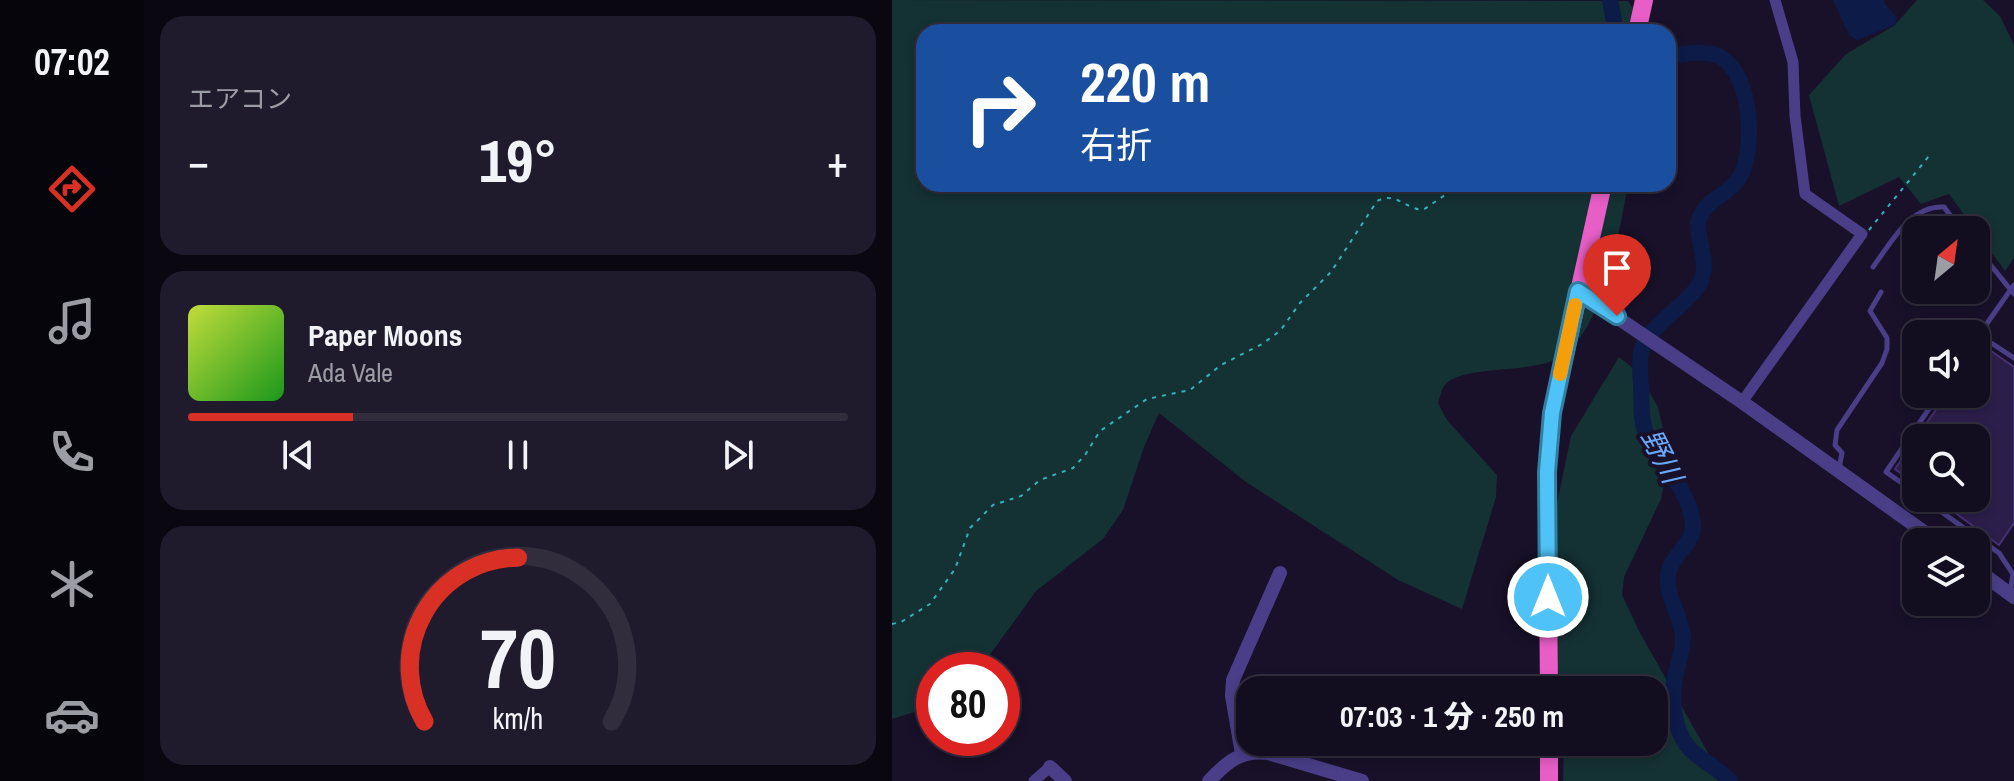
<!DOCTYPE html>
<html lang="ja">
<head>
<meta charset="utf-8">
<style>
  body { margin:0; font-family:"Archivo Narrow","Noto Sans JP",sans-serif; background:#1f1b2c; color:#f1f3f6; height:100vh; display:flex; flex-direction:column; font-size:30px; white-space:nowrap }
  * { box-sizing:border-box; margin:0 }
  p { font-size:26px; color:#9c9ca4 }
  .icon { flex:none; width:44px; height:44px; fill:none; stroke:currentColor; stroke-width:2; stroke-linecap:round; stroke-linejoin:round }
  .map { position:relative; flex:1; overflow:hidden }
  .side { display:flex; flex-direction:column; gap:16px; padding:16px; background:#0a0711; width:748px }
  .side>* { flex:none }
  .top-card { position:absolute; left:24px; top:24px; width:760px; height:168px; border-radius:24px; box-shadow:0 4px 12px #0003,0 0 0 2px #312d3d; background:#1a4fa0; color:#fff; overflow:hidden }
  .needle { width:52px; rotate:29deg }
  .tools { position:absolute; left:1010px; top:216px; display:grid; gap:16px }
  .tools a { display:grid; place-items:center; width:88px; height:88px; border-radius:16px; background:#120d1f; box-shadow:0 4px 12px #0003,0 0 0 2px #312d3d; font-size:40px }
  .speed { position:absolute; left:24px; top:652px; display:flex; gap:16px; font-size:40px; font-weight:700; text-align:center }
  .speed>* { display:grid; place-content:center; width:104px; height:104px; border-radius:50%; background:#120d1f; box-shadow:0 4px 12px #0003,0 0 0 2px #312d3d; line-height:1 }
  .speed .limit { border:12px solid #d22; background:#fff; color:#111 }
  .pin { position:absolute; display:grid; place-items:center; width:68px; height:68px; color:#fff; margin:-82px -34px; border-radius:50% 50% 50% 0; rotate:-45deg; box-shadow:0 0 8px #0007 }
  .pin .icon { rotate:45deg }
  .me { position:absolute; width:88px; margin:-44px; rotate:0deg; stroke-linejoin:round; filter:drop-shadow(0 0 6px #0008) }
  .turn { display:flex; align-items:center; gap:28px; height:168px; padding:0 32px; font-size:36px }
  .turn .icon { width:104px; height:104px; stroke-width:2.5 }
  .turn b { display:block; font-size:56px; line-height:68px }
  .big { font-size:60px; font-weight:800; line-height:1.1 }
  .side .card { flex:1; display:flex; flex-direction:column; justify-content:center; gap:12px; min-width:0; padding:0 28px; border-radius:24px; background:#1f1b2c }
  .side .dial { align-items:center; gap:0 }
  .dial svg { height:208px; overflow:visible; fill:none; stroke:#312d3d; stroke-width:7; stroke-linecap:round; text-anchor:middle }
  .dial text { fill:#f1f3f6; stroke:none }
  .song { display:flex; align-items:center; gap:24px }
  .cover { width:96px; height:96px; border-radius:12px; background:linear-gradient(135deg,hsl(70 70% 55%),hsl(120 70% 35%)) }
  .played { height:8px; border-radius:4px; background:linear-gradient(90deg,#d93025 25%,#312d3d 25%) }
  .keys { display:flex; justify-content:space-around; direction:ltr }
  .heat { display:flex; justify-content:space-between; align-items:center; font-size:44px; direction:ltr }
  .trip { position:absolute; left:344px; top:676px; width:432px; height:80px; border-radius:24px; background:#120d1f; box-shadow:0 4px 12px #0003,0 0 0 2px #312d3d; font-weight:800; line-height:80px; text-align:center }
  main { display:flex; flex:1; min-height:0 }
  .tabs { display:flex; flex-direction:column; width:144px; justify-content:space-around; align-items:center; background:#07050c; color:#9c9ca4 }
  .tabs .icon { width:56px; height:56px }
  .tabs .selected { color:#d93025 }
  .tabs b { font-size:36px; color:#f1f3f6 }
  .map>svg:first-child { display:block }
</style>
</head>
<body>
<main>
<nav class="tabs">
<b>07:02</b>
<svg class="icon selected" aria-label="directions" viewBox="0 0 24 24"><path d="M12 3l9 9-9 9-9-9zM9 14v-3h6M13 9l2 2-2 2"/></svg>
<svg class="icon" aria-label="music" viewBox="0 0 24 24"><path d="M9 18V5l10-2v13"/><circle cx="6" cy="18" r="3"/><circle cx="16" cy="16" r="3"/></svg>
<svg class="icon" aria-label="phone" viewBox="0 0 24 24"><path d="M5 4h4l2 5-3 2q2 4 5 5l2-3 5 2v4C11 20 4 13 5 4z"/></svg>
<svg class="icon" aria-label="climate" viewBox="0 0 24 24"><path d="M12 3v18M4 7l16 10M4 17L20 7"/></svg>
<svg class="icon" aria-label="car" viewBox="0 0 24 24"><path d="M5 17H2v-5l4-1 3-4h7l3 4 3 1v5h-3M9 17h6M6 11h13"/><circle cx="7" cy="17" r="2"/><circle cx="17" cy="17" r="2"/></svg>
</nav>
<section class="side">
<div class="card"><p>エアコン</p>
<div class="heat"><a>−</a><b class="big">19°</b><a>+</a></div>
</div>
<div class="card">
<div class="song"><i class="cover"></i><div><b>Paper Moons</b><p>Ada Vale</p></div></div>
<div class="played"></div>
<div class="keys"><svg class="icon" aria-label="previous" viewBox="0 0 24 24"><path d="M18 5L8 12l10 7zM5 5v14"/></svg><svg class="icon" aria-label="pause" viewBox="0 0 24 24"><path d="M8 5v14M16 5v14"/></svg><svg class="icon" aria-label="next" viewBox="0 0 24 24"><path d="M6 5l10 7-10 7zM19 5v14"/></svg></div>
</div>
<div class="card dial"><svg viewBox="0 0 100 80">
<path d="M14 69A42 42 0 1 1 86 69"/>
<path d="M14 69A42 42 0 0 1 50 6" stroke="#d93025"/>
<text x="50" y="56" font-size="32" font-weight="700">70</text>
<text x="50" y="72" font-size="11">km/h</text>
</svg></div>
</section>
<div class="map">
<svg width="1122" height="781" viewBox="0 0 1122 781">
  <rect width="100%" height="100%" fill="#181129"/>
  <!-- green -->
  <path fill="#143133" d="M0 0 736 1 758 32H32V184H736C727 234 713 320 674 353 647 377 570 362 552 386 549 390 548 398 546 403L555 420 605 475 604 497 570 609 506 580 354 482 267 413 252 447 231 510 211 539 144 591 87 670H42V706L0 719Z
    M1025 0H1091L1108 16 1122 45V258L1113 271 1057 194 1029 204 1007 177 947 206 917 95 954 54 1003 25Z
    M727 357 746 372 766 407 777 457 769 499 732 577 730 595 748 633 832 781H671L672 742H762V690H669L663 655 659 532 679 436Z"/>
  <!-- water -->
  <path fill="#0c1b47" d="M941 0H992L993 4 1005 18 1003 25 965 40 957 35Z"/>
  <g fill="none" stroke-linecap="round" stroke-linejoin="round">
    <!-- river -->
    <path stroke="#0c1b47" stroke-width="16" d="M718 0 724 32
      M776 56C793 54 815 49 830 58 860 76 864 151 847 178 835 197 816 195 806 222 805 239 815 258 811 275 805 300 759 322 750 349 746 360 749 375 749 385 750 400 748 420 754 433 768 465 797 487 801 524 803 542 781 554 777 571 771 593 789 614 791 636 792 651 784 667 782 683 779 705 783 735 800 751 812 762 827 769 838 781"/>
  </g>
  <!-- building -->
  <path fill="#2c1e4a" stroke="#463075" stroke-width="2" d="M1089 344 1122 367V523L1107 545 1043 498H1084V438H1024L1055 394H1084V352Z
    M1024 439V485L1003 469Z"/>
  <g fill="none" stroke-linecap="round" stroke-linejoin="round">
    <!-- path -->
    <path stroke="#34b1b9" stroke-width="2" stroke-dasharray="4 6" stroke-linecap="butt" d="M977 230 1037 156
      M0 624 9 622 38 604 63 569 78 528 101 505 129 496 148 480 181 468 193 455 208 431 255 399 298 390 329 365 370 344 388 331 408 303 439 272 485 201C504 191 513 209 531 210L569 184"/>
    <!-- service -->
    <path stroke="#493e87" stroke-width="5" d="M1084 247 1122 294
      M981 267C999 243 1018 205 1052 207L1069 230
      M1087 335 1122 358
      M1084 339 1122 285
      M947 469 950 453 943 445 945 430 990 363 995 349V338L978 311 989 292
      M1024 493 994 472 1047 394
      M1030 498 1107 553 1121 574 1118 593"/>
    <!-- minor -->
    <path stroke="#493e87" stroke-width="11" d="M850 402 970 234 913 194 903 116 901 62 883 0
      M142 781 158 767"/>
    <!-- tertiary -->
    <path stroke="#493e87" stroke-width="14" d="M686 291 850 402 1046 542
      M1084 569 1122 597
      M350 754 340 696 341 680 388 573
      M158 767 173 781
      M317 781C335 762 348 750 376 753L470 781"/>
    <!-- trunk -->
    <path stroke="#e85ec7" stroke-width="18" d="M745 32 752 0
      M657 690 655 472 660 413 711 184
      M657 781V742"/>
  </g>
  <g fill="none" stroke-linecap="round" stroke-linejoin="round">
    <!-- route casing -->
    <g stroke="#337fa1" stroke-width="20">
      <path id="route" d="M656 597 655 472 660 413 686 291 725 316"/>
    </g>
    <!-- route -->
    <use href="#route" stroke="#4fc3f7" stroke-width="14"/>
    <!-- slow -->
    <path stroke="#f59e0b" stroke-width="14" d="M668 374 683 305"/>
  </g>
  <g text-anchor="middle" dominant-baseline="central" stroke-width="8" stroke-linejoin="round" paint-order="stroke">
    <!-- water labels -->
    <g font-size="28" font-style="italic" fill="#6ba8fb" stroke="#181129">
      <text transform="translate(770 456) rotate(63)">野川</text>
    </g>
  </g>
</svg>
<div class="tools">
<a><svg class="needle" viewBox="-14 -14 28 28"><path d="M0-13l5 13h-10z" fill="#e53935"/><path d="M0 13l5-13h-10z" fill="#9c9ca4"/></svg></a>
<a><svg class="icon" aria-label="sound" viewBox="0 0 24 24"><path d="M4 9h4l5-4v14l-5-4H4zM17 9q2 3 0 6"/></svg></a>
<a><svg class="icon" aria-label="search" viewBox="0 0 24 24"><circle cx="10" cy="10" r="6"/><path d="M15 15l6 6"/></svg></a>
<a><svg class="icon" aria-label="layers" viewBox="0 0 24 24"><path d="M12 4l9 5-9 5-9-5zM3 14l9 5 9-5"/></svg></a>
</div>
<div class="speed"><div class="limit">80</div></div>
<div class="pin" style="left:725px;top:316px;background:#d93025"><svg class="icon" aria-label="arrive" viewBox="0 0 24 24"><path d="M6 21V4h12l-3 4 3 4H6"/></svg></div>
<svg class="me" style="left:656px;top:597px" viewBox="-20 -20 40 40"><circle r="17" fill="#4fc3f7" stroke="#fff" stroke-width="3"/><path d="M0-11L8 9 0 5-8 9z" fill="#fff"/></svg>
<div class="trip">07:03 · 1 分 · 250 m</div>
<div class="top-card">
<div class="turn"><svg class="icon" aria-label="right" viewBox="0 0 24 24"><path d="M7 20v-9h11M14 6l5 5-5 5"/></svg><div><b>220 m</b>右折</div></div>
</div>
</div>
</main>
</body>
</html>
